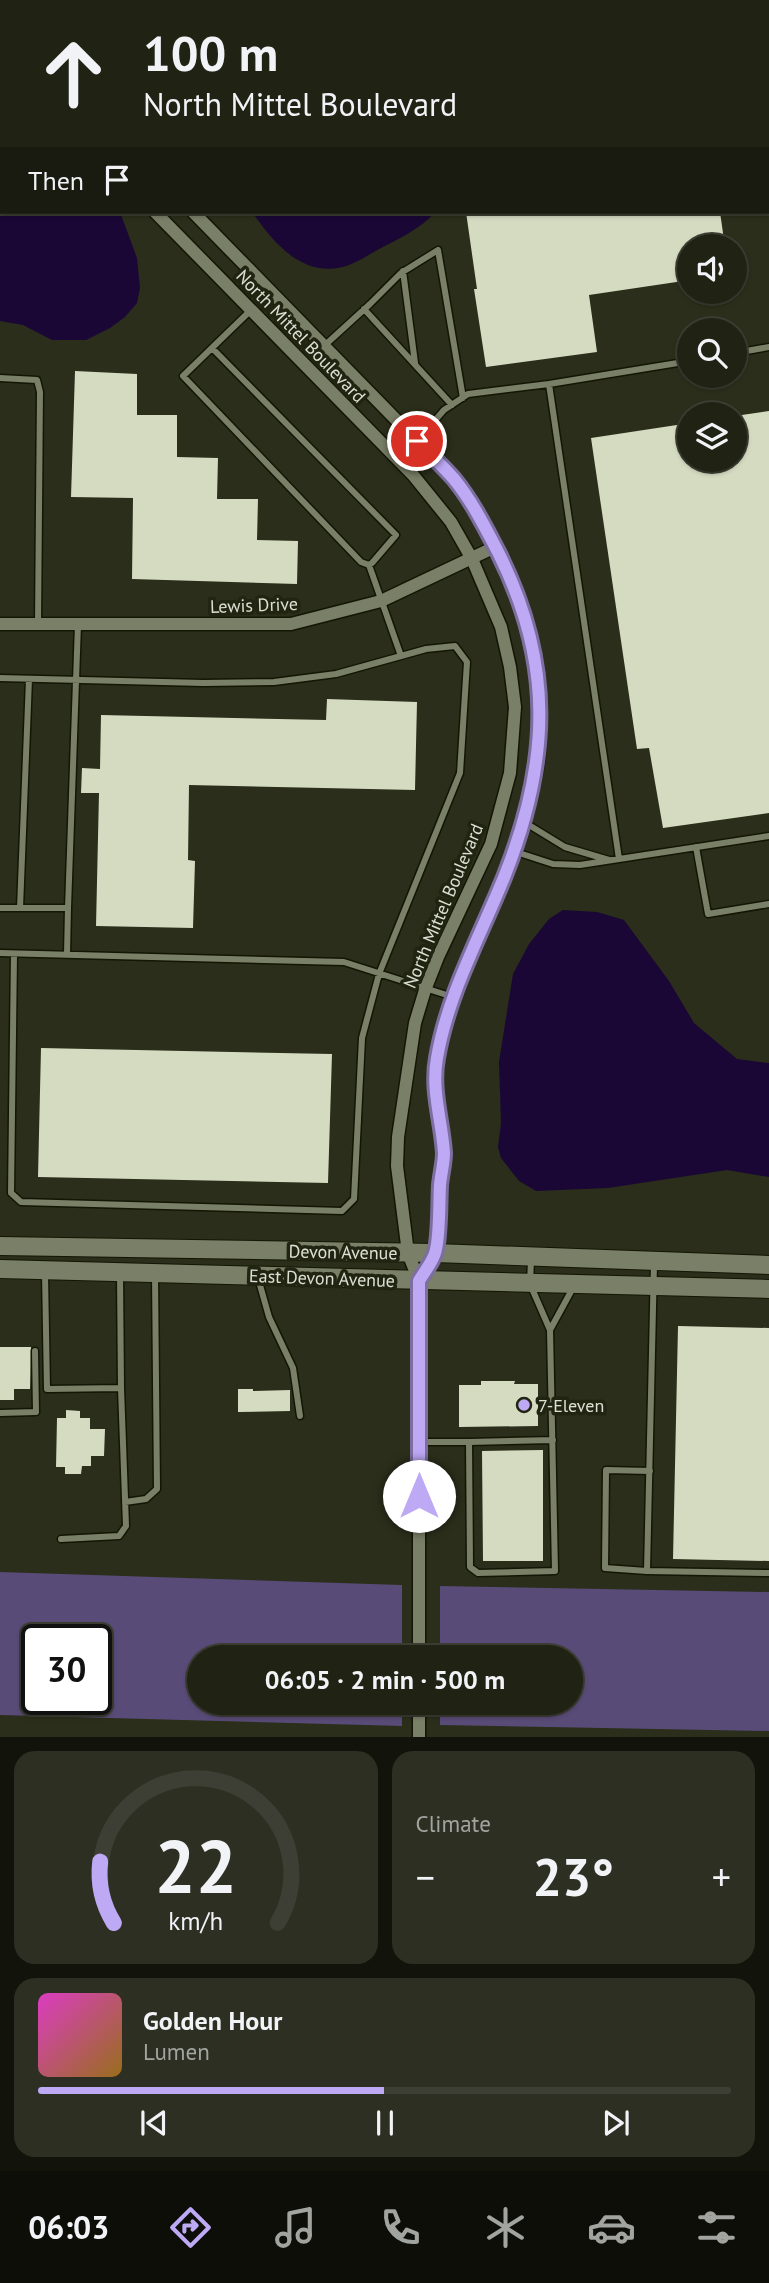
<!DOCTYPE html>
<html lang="en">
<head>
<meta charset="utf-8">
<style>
  body { margin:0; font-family:"PT Sans",sans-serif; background:#2d2f22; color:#f1f3f6; height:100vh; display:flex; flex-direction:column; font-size:26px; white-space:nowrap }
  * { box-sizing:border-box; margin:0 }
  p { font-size:23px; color:#a2a4a0 }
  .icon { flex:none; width:38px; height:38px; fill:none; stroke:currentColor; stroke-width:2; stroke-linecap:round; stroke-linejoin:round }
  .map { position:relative; height:1737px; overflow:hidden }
  .sheet { display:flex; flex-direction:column; gap:14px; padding:14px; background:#12130b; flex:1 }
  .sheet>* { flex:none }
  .top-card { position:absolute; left:0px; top:0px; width:770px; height:214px; box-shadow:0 2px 5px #0004,0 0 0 2px #3d3f34; background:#202214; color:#f1f3f6; overflow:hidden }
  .tools { position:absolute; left:677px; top:234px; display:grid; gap:14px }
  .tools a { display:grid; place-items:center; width:70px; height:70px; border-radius:50%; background:#202214; box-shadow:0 2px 5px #0004,0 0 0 2px #3d3f34; font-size:35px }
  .speed { position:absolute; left:21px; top:1624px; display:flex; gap:14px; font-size:35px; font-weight:700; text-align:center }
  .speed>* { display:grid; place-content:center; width:91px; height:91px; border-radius:50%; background:#202214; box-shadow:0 2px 5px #0004,0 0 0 2px #3d3f34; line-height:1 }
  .speed .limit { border:4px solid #111; border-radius:10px; background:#fff; color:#111 }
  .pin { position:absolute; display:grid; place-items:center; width:60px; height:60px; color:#fff; margin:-30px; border:4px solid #fff; border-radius:50%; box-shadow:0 2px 7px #0007 }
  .me { position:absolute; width:77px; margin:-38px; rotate:0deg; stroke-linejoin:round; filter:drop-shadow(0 0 5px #0008) }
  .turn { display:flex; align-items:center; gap:24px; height:147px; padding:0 28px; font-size:32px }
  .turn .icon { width:91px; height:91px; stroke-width:2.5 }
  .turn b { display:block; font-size:49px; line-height:60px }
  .then { display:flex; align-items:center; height:66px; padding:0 28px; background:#0003; gap:14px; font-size:26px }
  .big { font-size:52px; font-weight:800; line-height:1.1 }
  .sheet .widget { flex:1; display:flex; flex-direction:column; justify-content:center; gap:10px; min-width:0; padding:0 24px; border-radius:21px; background:#2d2f22 }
  .sheet .dial { align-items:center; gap:0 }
  .dial svg { height:182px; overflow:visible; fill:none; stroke:#3d3f34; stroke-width:7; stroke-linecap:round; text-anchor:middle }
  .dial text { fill:#f1f3f6; stroke:none }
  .song { display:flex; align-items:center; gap:21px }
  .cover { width:84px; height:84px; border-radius:10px; background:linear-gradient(135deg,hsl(310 70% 55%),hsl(40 70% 35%)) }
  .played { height:7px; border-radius:4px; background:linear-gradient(90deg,#bea9f5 50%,#3d3f34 50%) }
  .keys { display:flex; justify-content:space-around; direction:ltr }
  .heat { display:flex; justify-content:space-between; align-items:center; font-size:38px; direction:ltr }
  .sheet .tiles { flex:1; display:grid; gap:14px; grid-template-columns:1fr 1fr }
  .widget:last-child { grid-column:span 2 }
  .trip { position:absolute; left:187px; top:1645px; width:396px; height:70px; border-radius:35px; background:#202214; box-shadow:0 2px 5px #0004,0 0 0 2px #3d3f34; font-weight:800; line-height:70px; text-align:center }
  .dock { display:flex; height:112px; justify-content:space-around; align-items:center; background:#0d0e08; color:#a2a4a0 }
  .dock .icon { width:49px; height:49px }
  .dock .current { color:#bea9f5 }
  .dock b { font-size:32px; color:#f1f3f6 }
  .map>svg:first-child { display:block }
</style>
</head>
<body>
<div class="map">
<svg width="769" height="1737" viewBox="0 0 769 1737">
  <rect width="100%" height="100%" fill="#2a2e1a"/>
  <!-- green -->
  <path fill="#584b77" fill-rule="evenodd" d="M643 0H769V93L768 2Z
    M0 1572 402 1585V1657H200V1703H402V1726L0 1715ZM37 1640H96V1699H37Z
    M440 1586 769 1592V1731L440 1725V1703H570V1657H440Z"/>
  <!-- water -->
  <path fill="#1a0736" d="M384 0H608L611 2H383Z
    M0 161 2 212H120L137 258 140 288 137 303 125 317 110 328 86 340H52L23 325 0 321Z
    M252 212H435C422 228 400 238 381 248 370 254 355 264 343 267 301 277 273 242 252 212Z
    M563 910 597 912 624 920 669 981 694 1023 737 1059 769 1063V1177L727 1170 608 1188 536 1191 519 1181 501 1158 498 1147 501 1123 499 1062 513 974 529 944 549 919Z"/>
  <!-- building -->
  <path fill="#d5dbc1" d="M466 212H720L725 247H690V280L589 295 597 352 486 367 474 289H477Z
    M75 371 137 374V415H177V457L218 458 217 499H258L257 540 298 541 297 584 132 579 133 498 71 497Z
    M769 411V813L663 828 649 748 637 749 591 438 690 423V460H735V416Z
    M327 699 417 702 415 790 189 785 188 860 195 861 193 928 96 926 99 793H81L82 768 100 769 101 715 326 720Z
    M41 1048 332 1054 328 1183 38 1177Z
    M678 1326 769 1328V1561L673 1559Z
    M0 1347H31L30 1389H14V1400H0Z
    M481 1381H515L514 1384H538V1426L459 1427V1385H481Z
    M238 1389H253V1391L290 1390V1411L238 1412Z
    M66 1410 80 1411V1418H90V1429H105L104 1456H91V1466H82L81 1474H65V1467H56L57 1418H66Z
    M543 1450V1561H483L482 1451Z"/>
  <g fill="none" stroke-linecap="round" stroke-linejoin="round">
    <!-- service casing -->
    <g stroke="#131604" stroke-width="9">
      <path id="service" d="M271 2 277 0
        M0 99 2 101
        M0 117H2
        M403 271 415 363
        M364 309 452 405
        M324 346 370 304 401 273 438 250 463 398
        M212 348 396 535 372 563 369 565 361 562 183 376 251 310
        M735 353 769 347
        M0 378 37 380 40 392 38 624
        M417 441 444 410 468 394 549 384
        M0 678 203 683 274 682 336 674 401 656
        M524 822 565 847 609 860
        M696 847 708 914 769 904
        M513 851 553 864 580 865 769 836
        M619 859 549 384 690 361
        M0 908H68L67 954
        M20 908 29 679
        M68 908 78 624
        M0 953 344 962 453 997
        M14 954 11 1193 21 1202 342 1211 354 1199 362 1038 379 974 460 773 467 662 455 646 426 649 401 656 369 565
        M654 1264 647 1571 769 1573
        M45 1273 47 1389 121 1388 120 1274
        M258 1278 269 1317 293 1368 300 1416
        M550 1330 574 1286
        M0 1413 36 1412 35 1351
        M419 1442H469L470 1567 478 1573 555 1571 550 1330 530 1284 531 1260
        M469 1442 553 1440
        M125 1502 146 1499 157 1489 155 1275
        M61 1539 119 1536 126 1526 121 1388
        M647 1571 605 1568 606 1470 650 1471"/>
    </g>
    <!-- minor casing -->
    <g stroke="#131604" stroke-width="15">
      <path id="minor" d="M24 0 25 2
        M0 6 2 9
        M155 212 413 475 451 522 472 559 501 627 510 667 515 707 510 773 491 844 438 957 425 990 415 1023 398 1137 397 1166 408 1253 419 1281V1657
        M193 212 455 480C511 561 548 652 539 753 535 794 520 837 505 875 481 935 447 993 437 1058 431 1090 442 1121 444 1153 444 1163 441 1174 440 1185 439 1203 441 1237 435 1253 432 1263 424 1272 419 1281
        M0 624H291L381 601 495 547
        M419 1737V1703"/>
    </g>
    <!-- secondary casing -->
    <g stroke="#131604" stroke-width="20">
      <path id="secondary" d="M0 1246 435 1253 769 1265
        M0 1269 769 1289"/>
    </g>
    <!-- service -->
    <use href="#service" stroke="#7a7f68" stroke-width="6"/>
    <!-- minor -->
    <use href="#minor" stroke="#7a7f68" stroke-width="12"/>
    <!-- secondary -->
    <use href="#secondary" stroke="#7a7f68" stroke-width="18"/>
  </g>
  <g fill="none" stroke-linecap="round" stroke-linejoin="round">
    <!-- route casing -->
    <g stroke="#7c6e9f" stroke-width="18">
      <path id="route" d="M417 441C429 454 443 466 454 479 472 501 485 527 498 552 554 663 550 761 505 875 481 935 448 993 437 1058 431 1090 442 1121 444 1153 444 1163 441 1174 440 1185 439 1202 440 1239 435 1253 432 1263 424 1272 419 1281V1496"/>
    </g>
    <!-- route -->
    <use href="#route" stroke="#bea9f5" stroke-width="12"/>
  </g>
  <!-- markers -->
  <circle fill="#bea9f5" stroke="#202410" stroke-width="2.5" cx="524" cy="1405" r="7"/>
  <g text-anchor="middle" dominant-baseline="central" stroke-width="7" stroke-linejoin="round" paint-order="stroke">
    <!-- street labels -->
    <g font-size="18" fill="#dce0d3" stroke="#202410">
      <text transform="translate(301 336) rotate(46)">North Mittel Boulevard</text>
      <text transform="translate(254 605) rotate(-2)">Lewis Drive</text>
      <text transform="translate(443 906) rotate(-67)">North Mittel Boulevard</text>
      <text transform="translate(343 1252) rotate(1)">Devon Avenue</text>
      <text transform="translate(322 1278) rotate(2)">East Devon Avenue</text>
    </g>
    <!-- poi labels -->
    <g font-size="18" fill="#dce0d3" stroke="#202410" text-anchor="start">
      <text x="538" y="1405">7-Eleven</text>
    </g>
  </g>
</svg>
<div class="tools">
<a><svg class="icon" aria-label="sound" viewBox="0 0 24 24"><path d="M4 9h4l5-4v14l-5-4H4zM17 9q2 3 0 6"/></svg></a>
<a><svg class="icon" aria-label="search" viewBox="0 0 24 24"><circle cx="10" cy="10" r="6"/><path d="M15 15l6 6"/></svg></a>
<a><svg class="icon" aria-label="layers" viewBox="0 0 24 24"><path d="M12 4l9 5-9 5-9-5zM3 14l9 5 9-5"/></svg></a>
</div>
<div class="speed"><div class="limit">30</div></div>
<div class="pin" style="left:417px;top:441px;background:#d93025"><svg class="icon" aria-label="arrive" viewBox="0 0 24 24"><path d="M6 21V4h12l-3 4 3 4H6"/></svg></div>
<svg class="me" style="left:419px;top:1496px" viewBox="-20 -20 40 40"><circle r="19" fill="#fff"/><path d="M0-13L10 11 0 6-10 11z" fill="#bea9f5"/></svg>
<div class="trip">06:05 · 2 min · 500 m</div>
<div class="top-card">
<div class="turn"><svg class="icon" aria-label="ahead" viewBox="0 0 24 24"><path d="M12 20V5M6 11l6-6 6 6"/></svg><div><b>100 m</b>North Mittel Boulevard</div></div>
<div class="then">Then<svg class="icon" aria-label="arrive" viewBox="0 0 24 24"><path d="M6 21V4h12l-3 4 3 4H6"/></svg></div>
</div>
</div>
<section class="sheet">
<div class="tiles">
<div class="widget dial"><svg viewBox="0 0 100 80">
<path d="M14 69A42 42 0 1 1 86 69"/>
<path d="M14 69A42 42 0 0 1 8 42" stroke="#bea9f5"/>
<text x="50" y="56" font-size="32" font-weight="700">22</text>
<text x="50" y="72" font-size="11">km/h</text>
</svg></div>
<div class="widget"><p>Climate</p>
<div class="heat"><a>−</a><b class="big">23°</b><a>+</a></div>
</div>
<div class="widget">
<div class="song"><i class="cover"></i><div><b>Golden Hour</b><p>Lumen</p></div></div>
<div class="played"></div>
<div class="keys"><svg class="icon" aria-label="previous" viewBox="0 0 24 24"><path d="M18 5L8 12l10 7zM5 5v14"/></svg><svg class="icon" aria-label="pause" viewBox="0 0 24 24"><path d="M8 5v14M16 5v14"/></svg><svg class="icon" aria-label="next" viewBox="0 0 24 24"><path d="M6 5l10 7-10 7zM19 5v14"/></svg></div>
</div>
</div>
</section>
<nav class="dock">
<b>06:03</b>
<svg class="icon current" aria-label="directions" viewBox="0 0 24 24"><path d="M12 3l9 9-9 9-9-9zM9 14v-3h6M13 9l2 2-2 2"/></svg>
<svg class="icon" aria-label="music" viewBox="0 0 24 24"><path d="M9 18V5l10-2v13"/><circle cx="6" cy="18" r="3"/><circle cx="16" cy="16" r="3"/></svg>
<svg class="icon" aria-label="phone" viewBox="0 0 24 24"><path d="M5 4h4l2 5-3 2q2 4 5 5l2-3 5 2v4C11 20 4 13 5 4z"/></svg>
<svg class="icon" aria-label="climate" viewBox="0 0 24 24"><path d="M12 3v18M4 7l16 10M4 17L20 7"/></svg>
<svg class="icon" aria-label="car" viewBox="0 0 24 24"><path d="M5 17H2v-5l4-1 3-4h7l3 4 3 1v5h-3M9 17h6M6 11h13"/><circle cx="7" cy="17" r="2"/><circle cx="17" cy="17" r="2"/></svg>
<svg class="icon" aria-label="filters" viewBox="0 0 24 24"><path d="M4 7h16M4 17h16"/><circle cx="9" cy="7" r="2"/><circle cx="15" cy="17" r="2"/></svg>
</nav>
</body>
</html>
